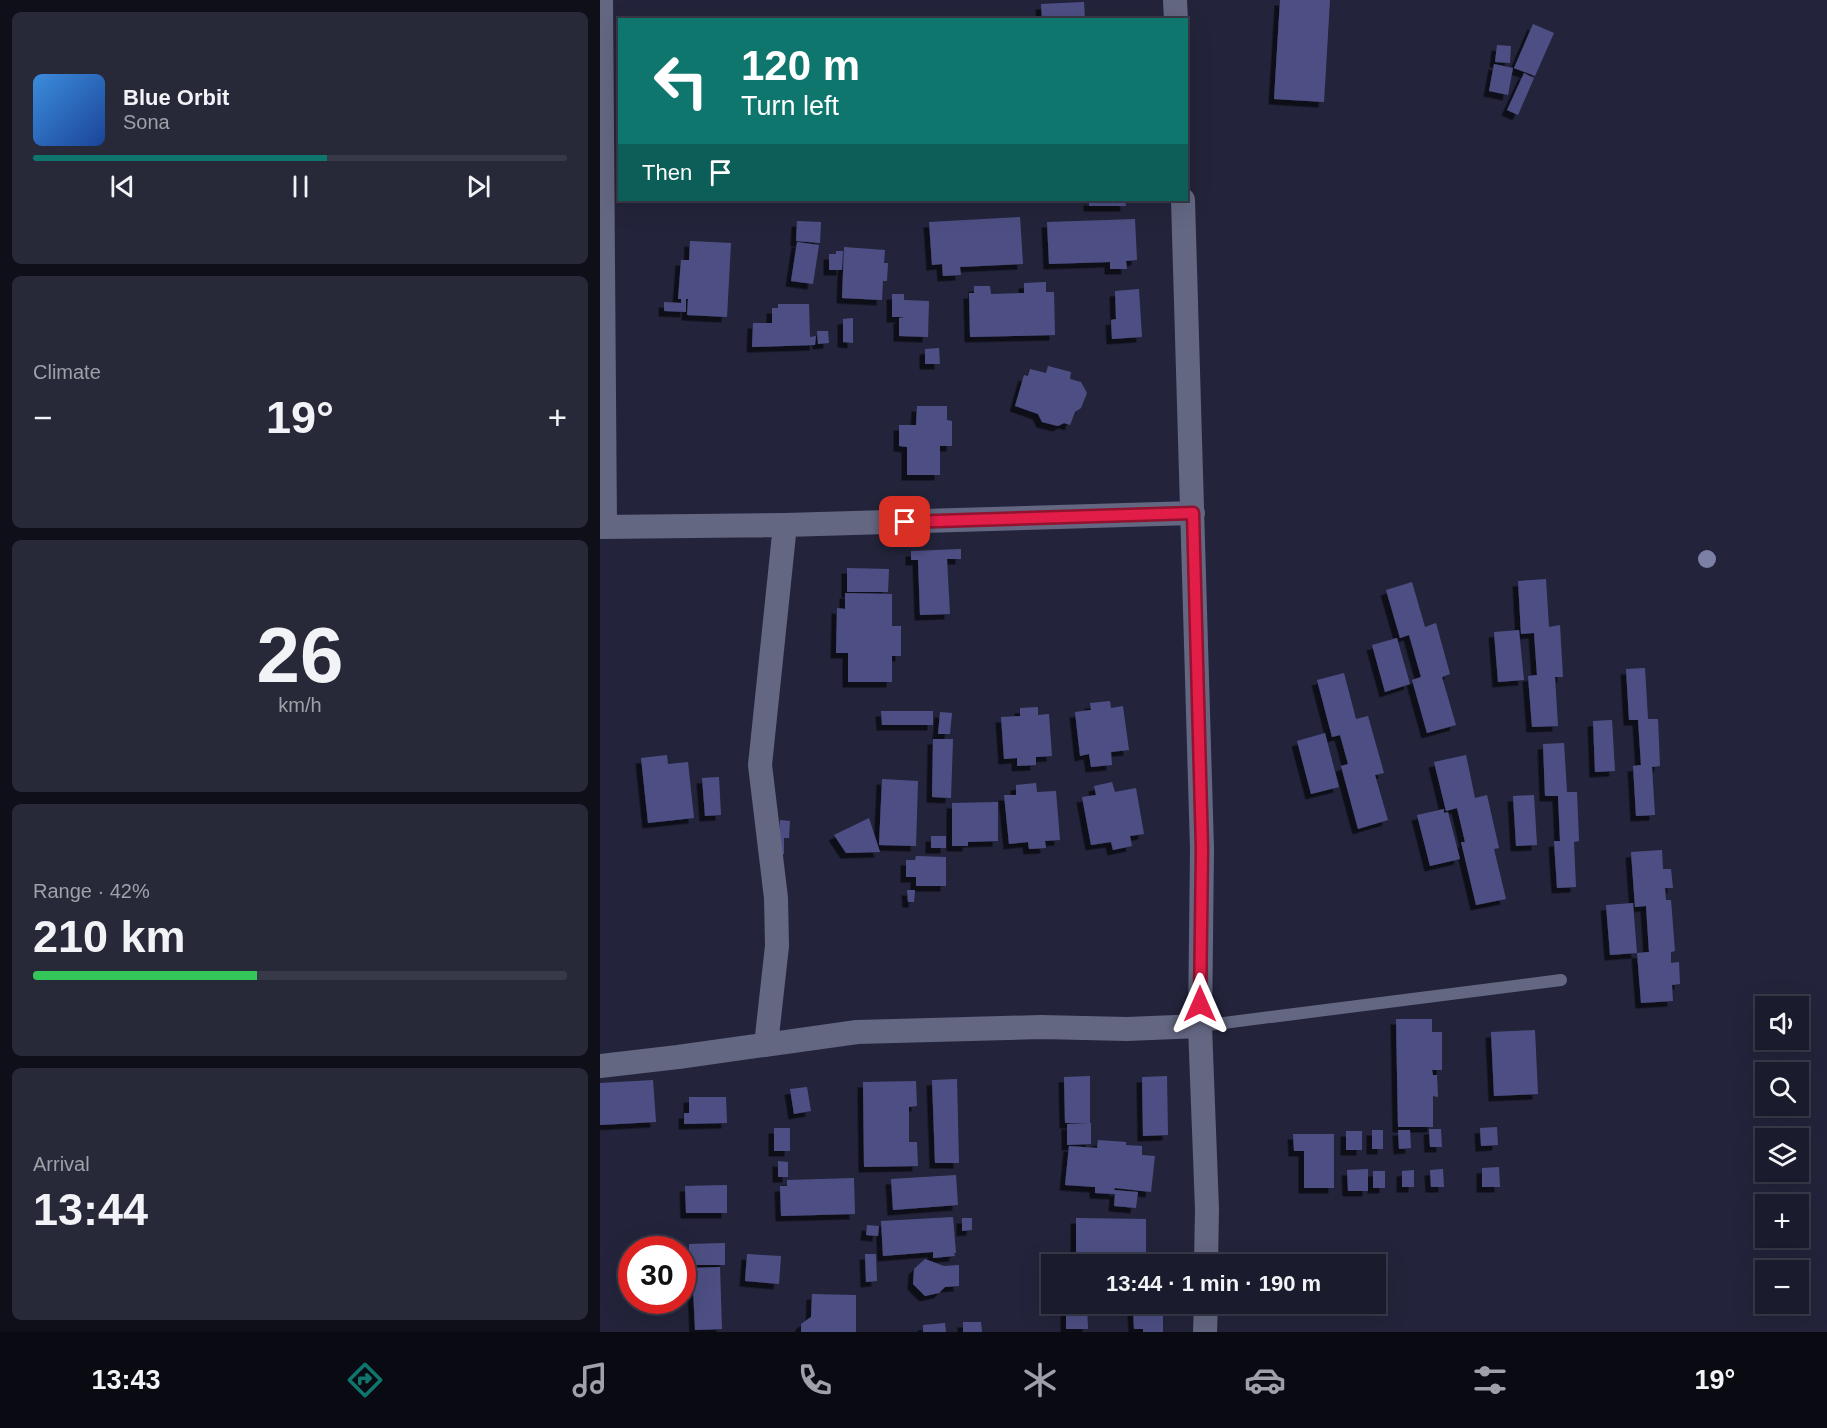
<!DOCTYPE html>
<html lang="en">
<head>
<meta charset="utf-8">
<style>
  body { margin:0; font-family:Helvetica,sans-serif; background:#272838; color:#f1f3f6; height:100vh; display:flex; flex-direction:column; font-size:22px; white-space:nowrap }
  * { box-sizing:border-box; margin:0 }
  p { font-size:20px; color:#9fa1a9 }
  .icon { flex:none; width:33px; height:33px; fill:none; stroke:currentColor; stroke-width:2; stroke-linecap:round; stroke-linejoin:round }
  .map { position:relative; flex:1; overflow:hidden }
  .side { display:flex; flex-direction:column; gap:12px; padding:12px; background:#0e0f18; width:600px }
  .side>* { flex:none }
  .banner { position:absolute; left:18px; top:18px; width:570px; height:183px; border-radius:0px; box-shadow:0 6px 24px #0002,0 0 0 2px #383948; background:#0f766e; color:#fff; overflow:hidden }
  .buttons { position:absolute; left:1155px; top:996px; display:grid; gap:12px }
  .buttons a { display:grid; place-items:center; width:54px; height:54px; border-radius:0px; background:#1a1b2c; box-shadow:0 6px 24px #0002,0 0 0 2px #383948; font-size:30px }
  .speed { position:absolute; left:18px; top:1236px; display:flex; gap:12px; font-size:30px; font-weight:700; text-align:center }
  .speed>* { display:grid; place-content:center; width:78px; height:78px; border-radius:50%; background:#1a1b2c; box-shadow:0 6px 24px #0002,0 0 0 2px #383948; line-height:1 }
  .speed .limit { border:9px solid #d22; background:#fff; color:#111 }
  .pin { position:absolute; display:grid; place-items:center; width:51px; height:51px; color:#fff; margin:-26px; border-radius:12px; box-shadow:0 3px 9px #0006 }
  .me { position:absolute; width:66px; margin:-33px; rotate:0deg; stroke-linejoin:round; filter:drop-shadow(0 0 4px #0008) }
  .turn { display:flex; align-items:center; gap:21px; height:126px; padding:0 24px; font-size:27px }
  .turn .icon { width:78px; height:78px; stroke-width:2.5 }
  .turn b { display:block; font-size:42px; line-height:51px }
  .then { display:flex; align-items:center; height:57px; padding:0 24px; background:#0003; gap:12px; font-size:22px }
  .big { font-size:45px; font-weight:700; line-height:1.1 }
  .side .card { flex:1; display:flex; flex-direction:column; justify-content:center; gap:9px; min-width:0; padding:0 21px; border-radius:9px; background:#272838 }
  .side .dial { align-items:center; gap:0 }
  .dial b { font-size:78px; line-height:1 }
  .song { display:flex; align-items:center; gap:18px }
  .cover { width:72px; height:72px; border-radius:9px; background:linear-gradient(135deg,hsl(210 70% 55%),hsl(220 70% 35%)) }
  .played { height:6px; border-radius:3px; background:linear-gradient(90deg,#0f766e 55%,#383948 55%) }
  .keys { display:flex; justify-content:space-around; direction:ltr }
  .heat { display:flex; justify-content:space-between; align-items:center; font-size:33px; direction:ltr }
  .charge { height:9px; border-radius:4px; background:linear-gradient(90deg,#34c759 42%,#383948 0) }
  .trip { position:absolute; left:441px; top:1254px; width:345px; height:60px; border-radius:0px; background:#1a1b2c; box-shadow:0 6px 24px #0002,0 0 0 2px #383948; font-weight:700; line-height:60px; text-align:center }
  .tab-bar { display:flex; height:96px; justify-content:space-around; align-items:center; background:#0a0b12; color:#9fa1a9 }
  .tab-bar .icon { width:42px; height:42px }
  .tab-bar .current { color:#0f766e }
  .tab-bar b { font-size:27px; color:#f1f3f6 }
  main { display:flex; flex:1; min-height:0 }
  .map>svg:first-child { display:block }
</style>
</head>
<body>
<main>
<section class="side">
<div class="card">
<div class="song"><i class="cover"></i><div><b>Blue Orbit</b><p>Sona</p></div></div>
<div class="played"></div>
<div class="keys"><svg class="icon" aria-label="previous" viewBox="0 0 24 24"><path d="M18 5L8 12l10 7zM5 5v14"/></svg><svg class="icon" aria-label="pause" viewBox="0 0 24 24"><path d="M8 5v14M16 5v14"/></svg><svg class="icon" aria-label="next" viewBox="0 0 24 24"><path d="M6 5l10 7-10 7zM19 5v14"/></svg></div>
</div>
<div class="card"><p>Climate</p>
<div class="heat"><a>−</a><b class="big">19°</b><a>+</a></div>
</div>
<div class="card dial"><b>26</b><p>km/h</p></div>
<div class="card"><p>Range · 42%</p><b class="big">210 km</b><div class="charge"></div></div>
<div class="card"><p>Arrival</p><b class="big">13:44</b></div>
</section>
<div class="map">
<svg width="1227" height="1332" viewBox="0 0 1227 1332">
  <defs>
    <filter id="shadow"><feDropShadow dx="-5.5" dy="5.5" stdDeviation="0" flood-color="#0009"/></filter>
  </defs>
  <rect width="100%" height="100%" fill="#23243b"/>
  <!-- building -->
  <path fill="#4e5084" filter="url(#shadow)" d="M680 0H730L724 102 674 99Z
    M484 2 485 20H442L441 4Z
    M933 24 954 33 935 76 914 68Z
    M897 45 911 46 910 63 895 62Z
    M894 64 913 68 908 95 889 91Z
    M924 73 934 78 918 115 907 110Z
    M489 200H525L526 206H489Z
    M420 217 423 264 360 267 361 275 343 276 342 264 332 265 329 222Z
    M535 219 537 260 526 261 527 269H510V262L449 264 447 222Z
    M197 221 221 222 220 243 196 241Z
    M90 241 131 243 127 317 87 315 88 299H86V312L64 311V302L81 303V299H78L81 260H89Z
    M197 242 219 245 213 284 191 281Z
    M244 247 285 250 284 263H288L287 281H283L282 300 242 298Z
    M236 251H243L242 270H229V254H236Z
    M446 282V292H454L455 335 370 337 369 293H374V286H390L391 294 424 293V283Z
    M539 289 542 337 512 339 511 320 516 319 515 291Z
    M292 294H304V300L329 301 328 337 299 336V318L305 317H292Z
    M178 304H209L210 337 216 336 215 345 152 347 153 323H172V308H178Z
    M253 318V343L243 342V319Z
    M217 331H228L229 343 218 344Z
    M339 348 340 364H325V349Z
    M448 366 471 372 470 379 481 382 487 393 481 408 475 412 470 425 464 423 458 426 442 422 438 414 415 406 424 375 428 376 430 369 446 373Z
    M317 406H347V420L352 421V446H340V475H307V447L299 446V425H316Z
    M361 549V559H347L350 614 320 615 318 560H311V551Z
    M247 568 289 569 288 592H247Z
    M946 579 949 627 960 625 963 677H955L958 726 932 727 928 676 937 675 934 633 921 634 918 581Z
    M812 582 825 627 836 623 850 674 842 677 856 725 827 733 812 680 821 677 809 635 800 638 786 590Z
    M245 593 292 594V626H301V656H292V682H248V653H236L237 608 245 609Z
    M919 630 924 680 898 682 894 632Z
    M797 638 810 684 785 692 772 645Z
    M1045 668 1048 719H1058L1060 766 1052 767 1055 815 1036 816 1033 766 1041 765 1038 720H1029L1026 669Z
    M744 673 756 719 768 716 784 773 775 775 788 820 758 829 741 766 748 764 740 735 732 737 717 680Z
    M510 701 511 708 523 706 529 750 511 752 512 765 491 767 489 754 480 756 475 712 491 710 490 703Z
    M438 707V715L449 714 452 756 436 757V765L417 766V758L404 759 401 717 420 716V708Z
    M281 711H333V725H282Z
    M340 712 352 713 350 734H338Z
    M1012 720 1015 771 995 772 993 721Z
    M725 733 739 787 711 794 697 741Z
    M333 739H353L351 798 332 797Z
    M964 743 967 792H977L979 841 974 842 976 887 957 888 954 841H960L958 796H945L943 744Z
    M67 755 68 764 88 762 94 818 48 823 41 758Z
    M866 755 875 798 887 795 899 848 894 849 906 899 876 905 861 842H865L857 808 846 811 834 762Z
    M119 777 121 815 105 816 102 778Z
    M282 779 318 781 316 846 279 845Z
    M512 782 515 792 536 788 544 834 530 836 532 846 513 850 511 842 491 845 482 797 496 795 494 786Z
    M436 783 437 792 456 791 460 840 445 841 446 848 429 849 428 842 409 844 404 795H416V785Z
    M934 795 937 845 916 846 913 796Z
    M398 802V841L368 842V846H352V803Z
    M844 809V813L848 812 860 859 830 866 817 815Z
    M269 818 280 852 246 853 234 835Z
    M180 820 190 821 189 838H184V854L178 855Z
    M331 836H346V848H331Z
    M1062 850 1063 869H1071L1073 888H1065L1066 900H1071L1075 951 1071 952V963L1079 962 1080 984 1072 985 1073 1001 1041 1003 1037 953 1049 952 1046 906 1035 907 1031 852Z
    M316 856 346 857V886H316V877H306V860H315Z
    M307 890H315L314 902H308Z
    M1033 903 1037 953 1010 955 1006 905Z
    M796 1019H832V1032H842V1070H832L833 1075H837L838 1097 833 1096V1127H798Z
    M935 1030 938 1094 894 1096 891 1032Z
    M490 1076V1123H465L464 1077Z
    M567 1076 568 1135 543 1136 542 1077Z
    M357 1079 359 1163H335L332 1080Z
    M53 1080 56 1122 0 1125V1083Z
    M316 1081 317 1106 309 1107V1142H317L318 1166 264 1167 263 1082Z
    M207 1087 211 1111 194 1114 190 1089Z
    M89 1097H126L127 1123 84 1124V1113H89Z
    M491 1123V1144L467 1145V1124Z
    M897 1127 898 1145 881 1146 880 1128Z
    M174 1128H190V1151H174Z
    M829 1129H841L842 1147H830Z
    M772 1130H783V1149H772Z
    M798 1130H810L811 1148 799 1149Z
    M746 1131H762V1150H746Z
    M693 1134H734V1188H704V1151H694Z
    M498 1140 526 1142V1145L542 1146V1155L555 1156 551 1192 515 1188 514 1190 538 1192 536 1208 514 1206 515 1194 495 1193V1187L465 1185 469 1146 497 1148Z
    M178 1161 188 1162V1177H178Z
    M899 1167 900 1187H882V1168Z
    M768 1169V1191H748L747 1170Z
    M843 1169 844 1187H831L830 1170Z
    M814 1170V1187H802V1171Z
    M773 1171H785V1188H773Z
    M356 1175 358 1205 293 1210 291 1179Z
    M254 1178 255 1214 181 1216 180 1186H187V1180Z
    M127 1185V1213H86L85 1186Z
    M353 1217 356 1253H354L355 1256 333 1258V1252L283 1256 281 1221Z
    M362 1218H372V1230L362 1231Z
    M476 1218 546 1219V1259H539V1264H500V1259L476 1258Z
    M267 1225 279 1226 278 1236 266 1235Z
    M125 1243V1265H89V1244Z
    M147 1254 181 1256 179 1284 145 1281Z
    M265 1254H276L277 1281 266 1282Z
    M325 1259 344 1266 359 1265V1286L345 1287 339 1293 325 1296 313 1284 314 1269Z
    M120 1267 122 1329 95 1330 92 1268Z
    M212 1294 256 1295V1332H201V1324L211 1317Z
    M466 1306H487L488 1329H466Z
    M533 1309 563 1310V1332H543V1329H534Z
    M363 1322H381L382 1332H363Z
    M345 1323 346 1332H323V1325Z"/>
  <g fill="none" stroke-linecap="round" stroke-linejoin="round">
    <!-- lane -->
    <path stroke="#646782" stroke-width="12" d="M600 1026 961 980"/>
    <!-- street -->
    <path stroke="#646782" stroke-width="24" d="M1 0 5 527
      M575 0 576 20
      M583 200 602 849 600 1026 607 1209 606 1264
      M0 527 185 525 593 513
      M166 1045 177 946 176 898 160 765 185 525
      M0 1066 78 1057 257 1032 441 1027 527 1029 600 1026
      M605 1332 606 1304"/>
  </g>
  <!-- trees -->
  <circle fill="#7d80a5" cx="1107" cy="559" r="9"/>
  <g fill="none" stroke-linecap="round" stroke-linejoin="round">
    <!-- route casing -->
    <g stroke="#92132f" stroke-width="15">
      <path id="route" d="M305 522 593 513 602 849 600 1004"/>
    </g>
    <!-- route -->
    <use href="#route" stroke="#e11d48" stroke-width="10"/>
  </g>
</svg>
<div class="buttons">
<a><svg class="icon" aria-label="sound" viewBox="0 0 24 24"><path d="M4 9h4l5-4v14l-5-4H4zM17 9q2 3 0 6"/></svg></a>
<a><svg class="icon" aria-label="search" viewBox="0 0 24 24"><circle cx="10" cy="10" r="6"/><path d="M15 15l6 6"/></svg></a>
<a><svg class="icon" aria-label="layers" viewBox="0 0 24 24"><path d="M12 4l9 5-9 5-9-5zM3 14l9 5 9-5"/></svg></a>
<a>+</a>
<a>−</a>
</div>
<div class="speed"><div class="limit">30</div></div>
<div class="pin" style="left:305px;top:522px;background:#d93025"><svg class="icon" aria-label="arrive" viewBox="0 0 24 24"><path d="M6 21V4h12l-3 4 3 4H6"/></svg></div>
<svg class="me" style="left:600px;top:1004px" viewBox="-20 -20 40 40"><path d="M0-17L14 15 0 8-14 15z" fill="#e11d48" stroke="#fff" stroke-width="4"/></svg>
<div class="trip">13:44 · 1 min · 190 m</div>
<div class="banner">
<div class="turn"><svg class="icon" aria-label="left" viewBox="0 0 24 24"><path d="M17 20v-9H6M10 6l-5 5 5 5"/></svg><div><b>120 m</b>Turn left</div></div>
<div class="then">Then<svg class="icon" aria-label="arrive" viewBox="0 0 24 24"><path d="M6 21V4h12l-3 4 3 4H6"/></svg></div>
</div>
</div>
</main>
<nav class="tab-bar">
<b>13:43</b>
<svg class="icon current" aria-label="directions" viewBox="0 0 24 24"><path d="M12 3l9 9-9 9-9-9zM9 14v-3h6M13 9l2 2-2 2"/></svg>
<svg class="icon" aria-label="music" viewBox="0 0 24 24"><path d="M9 18V5l10-2v13"/><circle cx="6" cy="18" r="3"/><circle cx="16" cy="16" r="3"/></svg>
<svg class="icon" aria-label="phone" viewBox="0 0 24 24"><path d="M5 4h4l2 5-3 2q2 4 5 5l2-3 5 2v4C11 20 4 13 5 4z"/></svg>
<svg class="icon" aria-label="climate" viewBox="0 0 24 24"><path d="M12 3v18M4 7l16 10M4 17L20 7"/></svg>
<svg class="icon" aria-label="car" viewBox="0 0 24 24"><path d="M5 17H2v-5l4-1 3-4h7l3 4 3 1v5h-3M9 17h6M6 11h13"/><circle cx="7" cy="17" r="2"/><circle cx="17" cy="17" r="2"/></svg>
<svg class="icon" aria-label="filters" viewBox="0 0 24 24"><path d="M4 7h16M4 17h16"/><circle cx="9" cy="7" r="2"/><circle cx="15" cy="17" r="2"/></svg>
<b>19°</b>
</nav>
</body>
</html>
